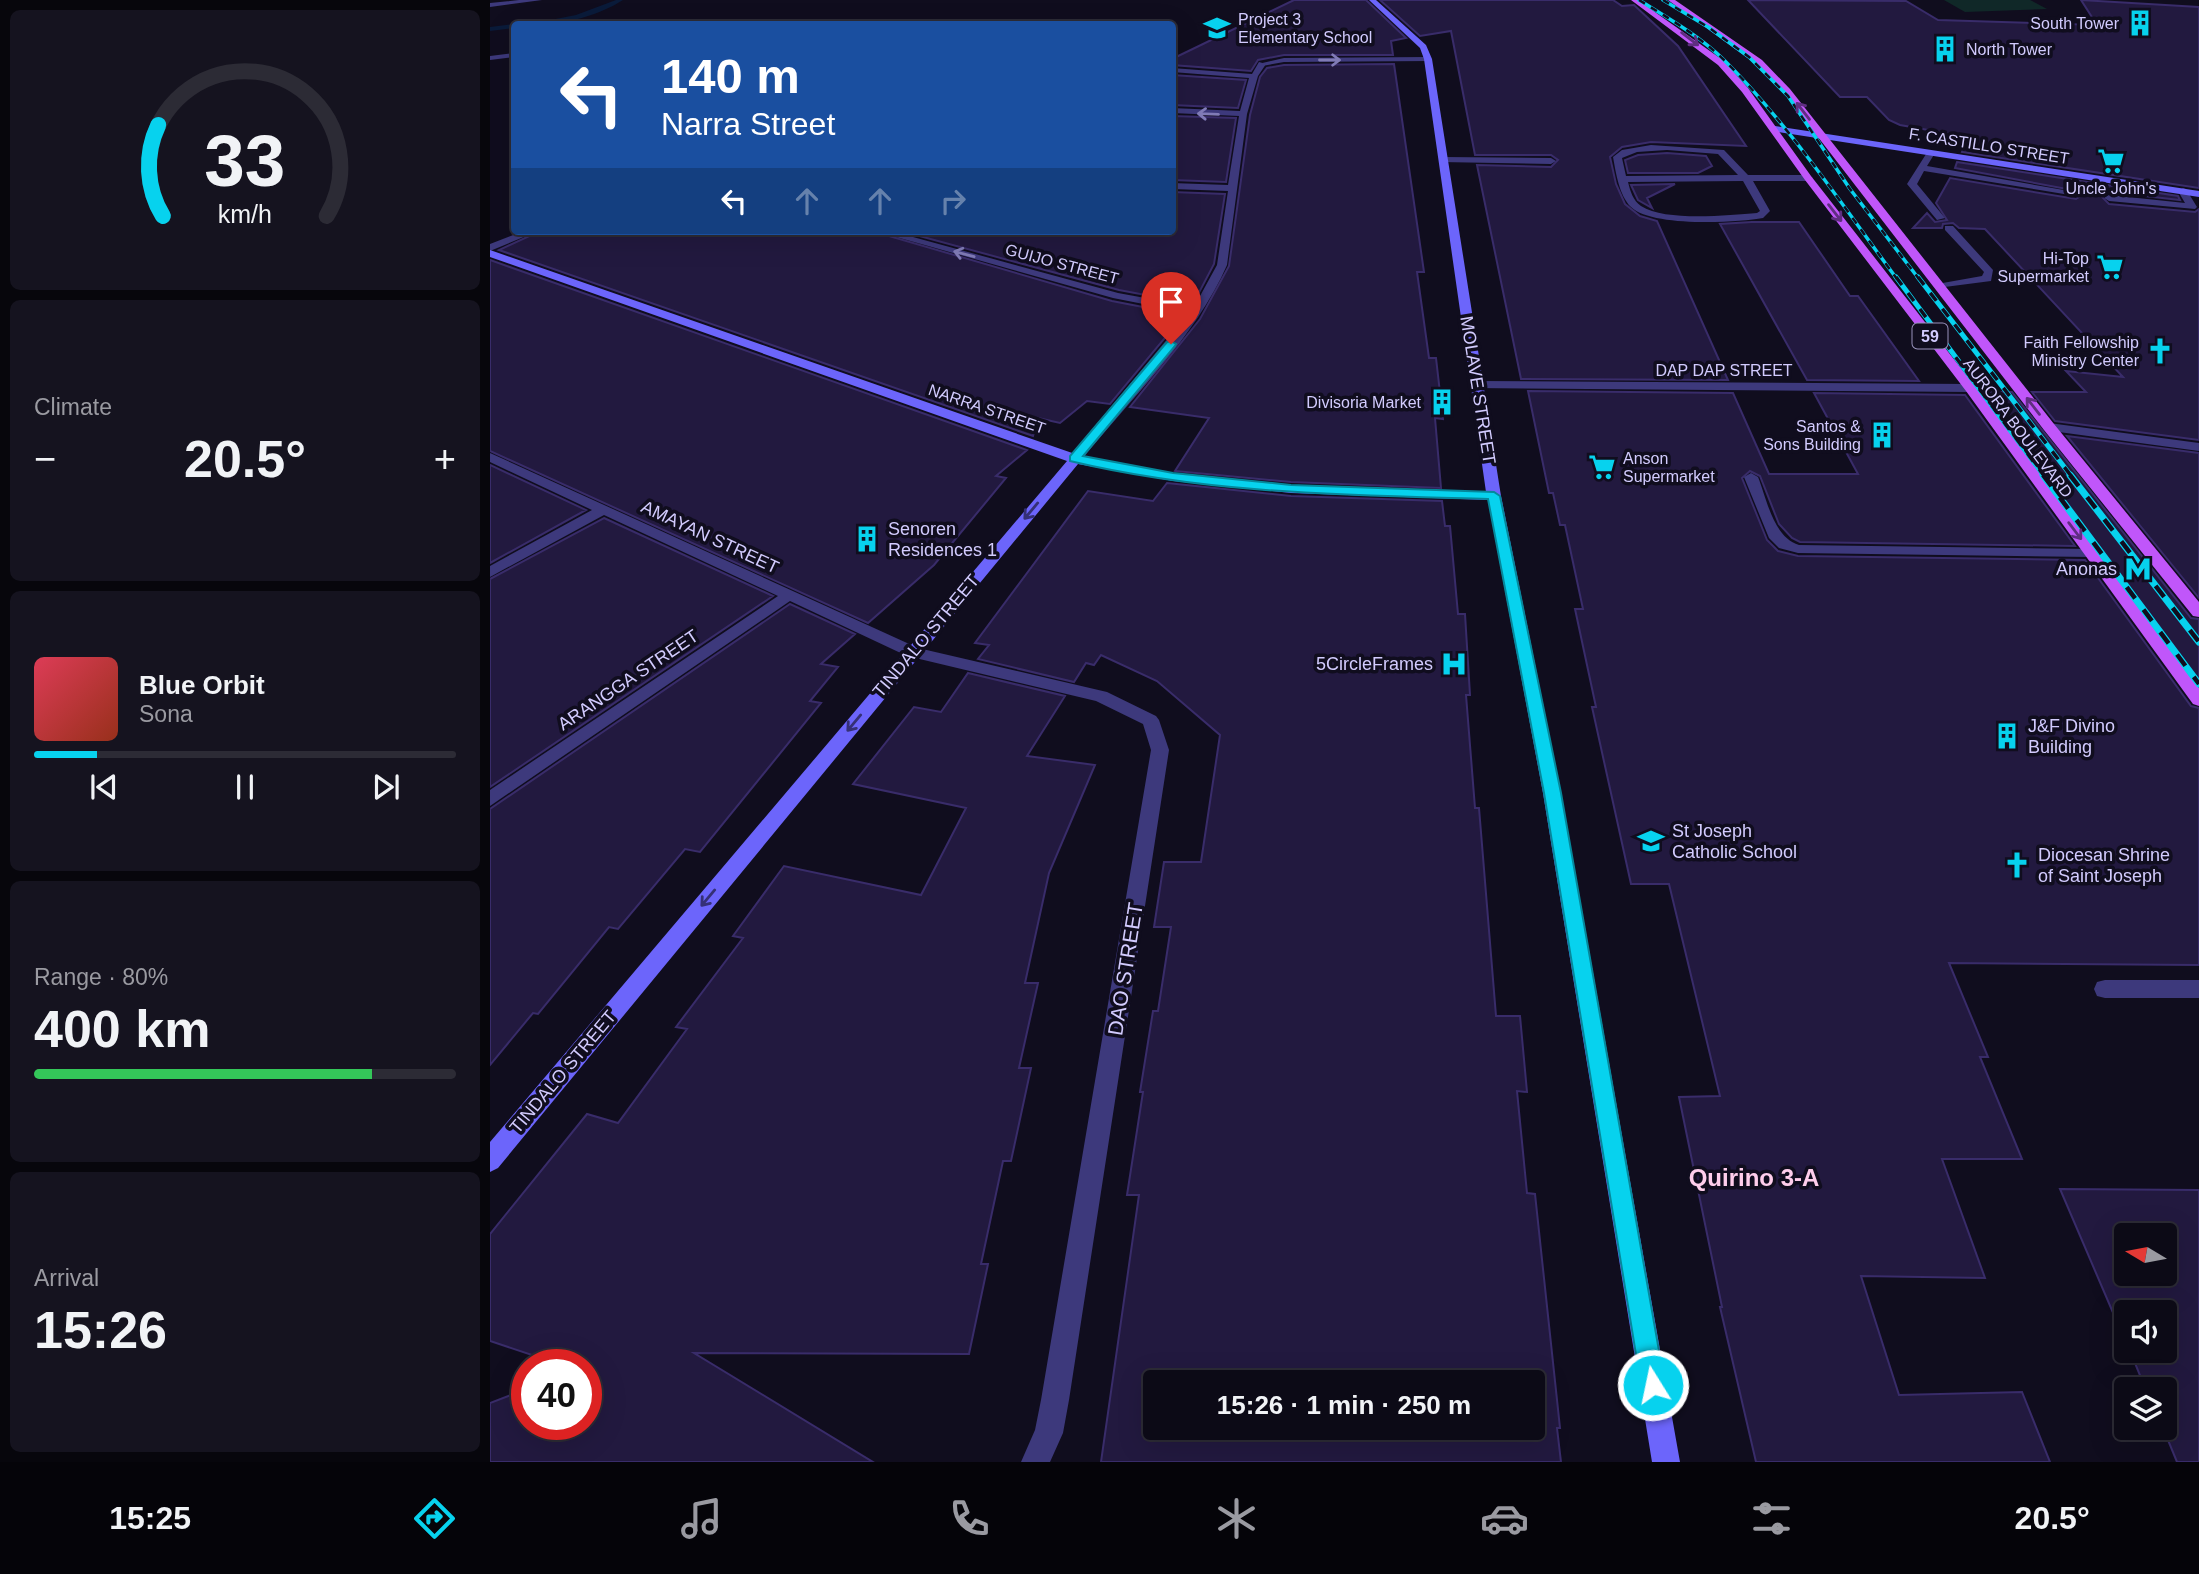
<!DOCTYPE html>
<html lang="en">
<head>
<meta charset="utf-8">
<style>
  body { margin:0; font-family:Arial,sans-serif; background:#15131f; color:#f1f3f6; height:100vh; display:flex; flex-direction:column; font-size:26px; white-space:nowrap }
  * { box-sizing:border-box; margin:0 }
  p { font-size:23px; color:#9a9aa1 }
  .icon { flex:none; width:38px; height:38px; fill:none; stroke:currentColor; stroke-width:2; stroke-linecap:round; stroke-linejoin:round }
  .map { position:relative; flex:1; overflow:hidden }
  .details { display:flex; flex-direction:column; gap:10px; padding:10px; background:#07060c; width:490px }
  .details>* { flex:none }
  .guide { position:absolute; left:21px; top:21px; width:665px; height:214px; border-radius:7px; box-shadow:0 7px 28px #0002,0 0 0 2px #2c2b35; background:#1a4fa0; color:#fff; overflow:hidden }
  .needle { width:46px; rotate:280deg }
  .tools { position:absolute; left:1624px; top:1223px; display:grid; gap:14px }
  .tools a { display:grid; place-items:center; width:63px; height:63px; border-radius:7px; background:#0c0a16; box-shadow:0 7px 28px #0002,0 0 0 2px #2c2b35; font-size:35px }
  .speed { position:absolute; left:21px; top:1349px; display:flex; gap:14px; font-size:35px; font-weight:700; text-align:center }
  .speed>* { display:grid; place-content:center; width:91px; height:91px; border-radius:50%; background:#0c0a16; box-shadow:0 7px 28px #0002,0 0 0 2px #2c2b35; line-height:1 }
  .speed .limit { border:10px solid #d22; background:#fff; color:#111 }
  .pin { position:absolute; display:grid; place-items:center; width:60px; height:60px; color:#fff; margin:-72px -30px; border-radius:50% 50% 50% 0; rotate:-45deg; box-shadow:0 0 7px #0007 }
  .pin .icon { rotate:45deg }
  .me { position:absolute; width:77px; margin:-38px; rotate:350deg; stroke-linejoin:round; filter:drop-shadow(0 0 5px #0008) }
  .turn { display:flex; align-items:center; gap:24px; height:147px; padding:0 35px; font-size:32px }
  .turn .icon { width:91px; height:91px; stroke-width:2.5 }
  .turn b { display:block; font-size:49px; line-height:60px }
  .lanes { display:flex; align-items:center; height:66px; padding:0 35px; background:#0003; justify-content:center; gap:35px; direction:ltr }
  .lanes .off { opacity:.35 }
  .big { font-size:52px; font-weight:800; line-height:1.1 }
  .details .card { flex:1; display:flex; flex-direction:column; justify-content:center; gap:10px; min-width:0; padding:0 24px; border-radius:10px; background:#15131f }
  .details .dial { align-items:center; gap:0 }
  .dial svg { height:182px; overflow:visible; fill:none; stroke:#2c2b35; stroke-width:7; stroke-linecap:round; text-anchor:middle }
  .dial text { fill:#f1f3f6; stroke:none }
  .song { display:flex; align-items:center; gap:21px }
  .cover { width:84px; height:84px; border-radius:10px; background:linear-gradient(135deg,hsl(350 70% 55%),hsl(10 70% 35%)) }
  .played { height:7px; border-radius:4px; background:linear-gradient(90deg,#07d2ee 15%,#2c2b35 15%) }
  .keys { display:flex; justify-content:space-around; direction:ltr }
  .heat { display:flex; justify-content:space-between; align-items:center; font-size:38px; direction:ltr }
  .charge { height:10px; border-radius:5px; background:linear-gradient(90deg,#34c759 80%,#2c2b35 0) }
  .trip { position:absolute; left:653px; top:1370px; width:402px; height:70px; border-radius:7px; background:#0c0a16; box-shadow:0 7px 28px #0002,0 0 0 2px #2c2b35; font-weight:800; line-height:70px; text-align:center }
  .tabs { display:flex; height:112px; justify-content:space-around; align-items:center; background:#050409; color:#9a9aa1 }
  .tabs .icon { width:49px; height:49px }
  .tabs .selected { color:#07d2ee }
  .tabs b { font-size:32px; color:#f1f3f6 }
  main { display:flex; flex:1; min-height:0 }
  .map>svg:first-child { display:block }
</style>
</head>
<body>
<main>
<section class="details">
<div class="card dial"><svg viewBox="0 0 100 80">
<path d="M14 69A42 42 0 1 1 86 69"/>
<path d="M14 69A42 42 0 0 1 12 29" stroke="#07d2ee"/>
<text x="50" y="56" font-size="32" font-weight="700">33</text>
<text x="50" y="72" font-size="11">km/h</text>
</svg></div>
<div class="card"><p>Climate</p>
<div class="heat"><a>−</a><b class="big">20.5°</b><a>+</a></div>
</div>
<div class="card">
<div class="song"><i class="cover"></i><div><b>Blue Orbit</b><p>Sona</p></div></div>
<div class="played"></div>
<div class="keys"><svg class="icon" aria-label="previous" viewBox="0 0 24 24"><path d="M18 5L8 12l10 7zM5 5v14"/></svg><svg class="icon" aria-label="pause" viewBox="0 0 24 24"><path d="M8 5v14M16 5v14"/></svg><svg class="icon" aria-label="next" viewBox="0 0 24 24"><path d="M6 5l10 7-10 7zM19 5v14"/></svg></div>
</div>
<div class="card"><p>Range · 80%</p><b class="big">400 km</b><div class="charge"></div></div>
<div class="card"><p>Arrival</p><b class="big">15:26</b></div>
</section>
<div class="map">
<svg width="1709" height="1462" viewBox="0 0 1709 1462">
  <rect width="100%" height="100%" fill="#100d1e"/>
  <!-- green -->
  <path fill="#102828" d="M1454 0H1540L1557 9 1475 12Z"/>
  <g fill="none" stroke-linecap="round" stroke-linejoin="round">
    <!-- stream -->
    <path fill="#0a1b3a" fill-rule="evenodd" d="M126 0H133C108 16 69 27 40 24L86 15Z
      M24 24V28L0 31V27Z"/>
  </g>
  <!-- building -->
  <path fill="#22193f" stroke="#392c6a" stroke-width="2" fill-rule="evenodd" d="M804 0H876L916 38 901 41 903 55H794L768 60 761 71 682 65V59Z
    M890 0H1123L1132 6 1144 5 1188 46 1256 146 1161 142 1132 147 1120 157 1126 184 1135 204 1150 216 1167 221 1238 380 1031 379 987 165 1061 167 1068 160 1061 155H985L961 31 930 36Z
    M1258 0 1416 1 1448 20 1607 25 1591 0 1709 7V188L1472 152 1478 137 1410 125 1399 120 1377 97H1350Z
    M904 64 934 272H927L939 358H946L953 419 945 418 951 488 801 482 685 471 719 418 640 407 710 319 739 266 760 115 770 77 777 68 794 65Z
    M682 75 756 80 748 108 682 105Z
    M682 116 746 118 736 182 682 180Z
    M1177 153 1216 156 1222 166 1208 173H1138L1135 160 1148 155Z
    M1467 162 1688 196 1690 200 1619 192 1612 197 1619 204 1705 212 1709 209V440L1565 421 1542 392H1596L1576 371 1633 377 1495 229 1469 228 1463 223 1453 224 1452 228H1423L1437 213 1445 222 1457 220 1446 203 1460 178 1586 199 1592 195 1593 192 1465 168Z
    M1185 184 1157 198 1162 208 1148 200 1141 185Z
    M682 192 735 194 724 264 703 304 629 290 411 231H682Z
    M1262 222H1309L1360 296H1368L1429 381 1317 380 1230 224Z
    M50 231H382L622 301 694 315 620 404 597 401 570 423 548 418 543 436 9 250Z
    M0 260 537 450 506 476 516 478 444 565 378 623 0 451Z
    M1038 391 1243 393 1279 474H1368L1324 393 1475 395 1585 546 1310 542 1302 538 1289 524 1270 476 1260 471 1252 478 1277 540 1288 551 1308 556 1595 560 1701 706 1709 708V965L1459 963 1498 1057H1490L1532 1159H1452L1495 1278 1371 1276 1409 1395 1532 1392 1560 1462H1266L1230 1307H1232L1189 1097 1230 1096 1179 884H1141L1102 707H1106L1085 609H1093L1075 525H1070L1063 493H1059Z
    M1493 392H1522L1701 618 1709 619V684Z
    M1577 436 1709 453V598Z
    M0 465 96 510 0 563Z
    M677 483 801 496 952 501 955 526H960L968 614H975L980 695H976L985 808H989L1006 1016H1030L1037 1092 1027 1091 1037 1193 1045 1194 1070 1428H1067L1071 1462H611L649 1195H637L653 1092H650L663 1011H668L681 927H664L674 862H711L730 735 667 681 611 655 604 665 596 663 584 682 488 659 499 645 485 643 598 491 663 501ZM665 1382H1043V1428H665Z
    M114 518 283 596 0 787V579Z
    M300 604 365 634 331 664 348 667 320 701 331 703 210 852 195 849 128 929 119 927 48 1014 43 1013 0 1065V809Z
    M478 673 575 696 537 756 605 765 559 873 535 983H548L529 1068H541L521 1161H513L491 1264H498L479 1354 204 1353 383 1462H0V1403L37 1389V1424H96V1365H72L0 1341V1234L97 1114 128 1123 197 1029 186 1027 253 938 243 936 294 866 431 895 476 808 363 784 424 707 451 712Z
    M1570 1189 1709 1190V1462H1687L1673 1428H1675V1390H1656L1640 1351H1675V1312H1636V1343ZM1636 1236H1675V1274H1636Z"/>
  <g fill="none" stroke-linecap="round" stroke-linejoin="round">
    <!-- lane -->
    <path fill="#3d397c" fill-rule="evenodd" d="M938 57 941 61 794 62 772 66 768 64 794 58Z
      M1161 145 1234 150 1258 175H1318L1323 178 1318 181H1263L1280 211 1273 218C1246 223 1161 227 1141 207 1129 195 1126 173 1123 157L1132 150ZM1177 150 1228 154 1248 175 1136 176 1132 158 1147 152ZM1253 181 1270 211 1267 213C1238 215 1176 222 1151 206 1143 201 1140 190 1138 182Z
      M1441 150 1445 153 1437 166 1591 193 1586 196 1434 171 1427 184 1455 218 1447 220 1417 184 1438 151Z
      M953 157 1061 158 1066 161 1061 164 950 162 949 160Z
      M1693 188 1696 189 1707 207 1705 209 1619 201 1614 198 1619 195 1695 203 1688 191Z
      M1455 226H1463L1503 270 1501 281 1447 288V284L1492 276 1494 272 1455 230Z
      M34 231H48L0 251V244Z
      M987 381 1480 384 1486 388 1480 392 983 388V382Z
      M1559 423 1709 443V451L1554 430 1553 427Z
      M1261 473 1268 477C1277 499 1283 537 1309 545L1602 549 1609 553 1602 557 1308 553 1289 548 1279 538 1254 477Z
      M1615 980H1709V998H1615L1607 996 1604 989 1607 982Z"/>
    <!-- street -->
    <path fill="#3d397c" fill-rule="evenodd" d="M29 0H52L0 7V3Z
      M24 53V57L0 60V56Z
      M769 62 776 64 768 76 757 114 737 265C706 337 639 400 590 462H580V456L699 313 623 298 385 231H401L628 293 704 307 727 265 738 191 682 189V183L738 185 749 116 682 113V108L750 111 759 78 682 72V68L762 74Z
      M0 453 428 648 617 692 666 716 669 720 679 750 579 1400 573 1433 560 1462H531L545 1430 551 1400 661 750 653 724 606 701 417 656 300 601 0 806V790L288 596 114 515 0 577V566L102 510 0 462Z"/>
    <!-- secondary -->
    <path fill="#6c65fb" fill-rule="evenodd" d="M879 0H886L936 45 942 59 1011 496 1071 793 1190 1462H1162L1053 793 998 500 801 493 683 481 588 464 8 1168 0 1172V1142L577 461 0 257V250L588 455 683 473 801 485 996 492 934 59 930 48Z
      M1285 126 1709 191V197L1282 131Z"/>
    <!-- primary -->
    <path fill="#c056fa" fill-rule="evenodd" d="M1141 0H1148L1234 61 1258 88 1321 176 1484 385 1709 688V706L1703 704 1476 391 1315 180 1252 92 1228 65Z
      M1178 0H1185L1272 60 1300 89 1564 424 1709 602V617L1703 616 1554 430 1294 93 1266 64Z"/>
    <!-- rail-far2 casing -->
    <g stroke="#07d2ee" stroke-width="3.5">
      <path id="rail-far2" d="M1149 0C1178 18 1208 35 1233 59 1298 123 1352 205 1407 279
        M1173 0 1218 27 1259 57 1298 96 1360 189 1429 279"/>
    </g>
    <!-- rail-far1 casing -->
    <g stroke="#07d2ee" stroke-width="5">
      <path id="rail-far1" d="M1406 277 1555 477
        M1428 277 1582 477"/>
    </g>
    <!-- rail casing -->
    <g stroke="#07d2ee" stroke-width="7">
      <path id="rail" d="M1553 475 1709 684
        M1580 475 1709 642"/>
    </g>
    <!-- rail-far2 -->
    <use href="#rail-far2" stroke="#100d1e" stroke-width="2.5" stroke-dasharray="7" stroke-linecap="butt"/>
    <!-- rail-far1 -->
    <use href="#rail-far1" stroke="#100d1e" stroke-width="3.5" stroke-dasharray="10" stroke-linecap="butt"/>
    <!-- rail -->
    <use href="#rail" stroke="#100d1e" stroke-width="4.5" stroke-dasharray="14" stroke-linecap="butt"/>
  </g>
  <!-- one-way arrows -->
  <defs><path id="oneway-shaft" d="M-6 0H5M1.5-3L5.5 0L1.5 3" fill="none" stroke-width="1.6" stroke-linecap="round" stroke-linejoin="round" transform="scale(1.75)"/></defs>
  <g stroke="#5f2e81">
    <use href="#oneway-shaft" transform="translate(1200 39) rotate(37)"/>
    <use href="#oneway-shaft" transform="translate(1313 111) rotate(-128)"/>
    <use href="#oneway-shaft" transform="translate(1345 213) rotate(52)"/>
    <use href="#oneway-shaft" transform="translate(1543 406) rotate(-128)"/>
    <use href="#oneway-shaft" transform="translate(1585 531) rotate(53)"/>
  </g>
  <g stroke="#807bb6">
    <use href="#oneway-shaft" transform="translate(840 60)"/>
    <use href="#oneway-shaft" transform="translate(718 114) rotate(-178)"/>
    <use href="#oneway-shaft" transform="translate(474 254) rotate(-165)"/>
  </g>
  <g stroke="#353076">
    <use href="#oneway-shaft" transform="translate(541 511) rotate(130)"/>
    <use href="#oneway-shaft" transform="translate(364 723) rotate(130)"/>
    <use href="#oneway-shaft" transform="translate(218 898) rotate(130)"/>
  </g>
  <!-- route -->
  <path fill="#07d2ee" stroke="#05889b" stroke-width="2" d="M681 341 686 344 685 346 593 456 683 473 801 485 1004 492 1010 496 1071 793 1175 1385 1172 1394 1163 1398 1154 1394 1151 1385 1054 793 998 499C858 495 717 494 580 461V456L677 342Z"/>
  <!-- icons -->
  <defs>
    <g id="building-bare" transform="scale(2.1)"><path d="M-4-6H4V6H1V3H-1V6H-4ZM-2.5-4.3h1.7v1.8h-1.7ZM.8-4.3h1.7v1.8H.8ZM-2.5-1h1.7V.8h-1.7ZM.8-1h1.7V.8H.8Z" fill="#07d2ee" stroke="#100d1e" stroke-width="2.5" paint-order="stroke"/></g>
    <g id="school-bare" transform="scale(2.1)"><path d="M0-5L7-2L0 1L-7-2ZM-4 1L0 2.5L4 1V4Q0 6-4 4Z" fill="#07d2ee" stroke="#100d1e" stroke-width="2.5" paint-order="stroke"/></g>
    <g id="supermarket-bare" transform="scale(2.1)"><path d="M-6-5.5h2.5l.6 2H6L4.5 2H-2.5L-4.4-4H-6ZM-1.5 3.2a1.3 1.3 0 1 0 .1 0ZM3 3.2a1.3 1.3 0 1 0 .1 0Z" fill="#07d2ee" stroke="#100d1e" stroke-width="2.5" paint-order="stroke"/></g>
    <g id="church-bare" transform="scale(2.1)"><path d="M-1.2-6h2.4v3.5h3.3v2.4h-3.3V6h-2.4V-.1h-3.3v-2.4h3.3Z" fill="#07d2ee" stroke="#100d1e" stroke-width="2.5" paint-order="stroke"/></g>
    <g id="metro-bare" transform="scale(2.1)"><path d="M-5.5 5V-5H-3L0 0L3-5H5.5V5H3V-.5L0 4L-3-.5V5Z" fill="#07d2ee" stroke="#100d1e" stroke-width="2.5" paint-order="stroke"/></g>
    <g id="hospital-bare" transform="scale(2.1)"><path d="M-5-5h3v3.5h4V-5h3V5h-3V1.5h-4V5h-3Z" fill="#07d2ee" stroke="#100d1e" stroke-width="2.5" paint-order="stroke"/></g>
  </defs>
  <g fill-rule="evenodd">
    <use href="#building-bare" x="1650" y="23"/>
    <use href="#school-bare" x="727" y="28"/>
    <use href="#building-bare" x="1455" y="49"/>
    <use href="#supermarket-bare" x="1621" y="161"/>
    <use href="#supermarket-bare" x="1620" y="267"/>
    <use href="#church-bare" x="1670" y="351"/>
    <use href="#building-bare" x="952" y="402"/>
    <use href="#building-bare" x="1392" y="435"/>
    <use href="#supermarket-bare" x="1112" y="467"/>
    <use href="#building-bare" x="377" y="539"/>
    <use href="#metro-bare" x="1648" y="569"/>
    <use href="#hospital-bare" x="964" y="664"/>
    <use href="#building-bare" x="1517" y="736"/>
    <use href="#school-bare" x="1161" y="841"/>
    <use href="#church-bare" x="1527" y="865"/>
  </g>
  <g text-anchor="middle" dominant-baseline="central" stroke-width="7" stroke-linejoin="round" paint-order="stroke">
    <!-- far-poi labels -->
    <g font-size="16" fill="#d2cbfe" stroke="#100d1e" text-anchor="end">
      <text x="748" y="19" text-anchor="start">Project 3<tspan x="748" dy="18">Elementary School</tspan></text>
      <text x="1629" y="23">South Tower</text>
      <text x="1476" y="49" text-anchor="start">North Tower</text>
      <text x="1621" y="188" text-anchor="middle">Uncle John's</text>
      <text x="1599" y="258">Hi-Top<tspan x="1599" dy="18">Supermarket</tspan></text>
      <text x="1649" y="342">Faith Fellowship<tspan x="1649" dy="18">Ministry Center</tspan></text>
      <text x="931" y="402">Divisoria Market</text>
      <text x="1371" y="426">Santos &amp;<tspan x="1371" dy="18">Sons Building</tspan></text>
      <text x="1133" y="458" text-anchor="start">Anson<tspan x="1133" dy="18">Supermarket</tspan></text>
    </g>
    <!-- far-street labels -->
    <g font-size="16" fill="#d2cbfe" stroke="#100d1e">
      <text transform="translate(1499 146) rotate(9)">F. CASTILLO STREET</text>
      <text transform="translate(572 264) rotate(15)">GUIJO STREET</text>
      <text x="1234" y="370">DAP DAP STREET</text>
      <text transform="translate(497 409) rotate(19)">NARRA STREET</text>
      <text transform="translate(1528 428) rotate(53)">AURORA BOULEVARD</text>
    </g>
    <!-- shield labels -->
    <rect fill="#100d1e" stroke="#9892bb" stroke-width="2" x="1422.5" y="323.5" width="35" height="25" rx="5"/>
    <g font-size="16" font-weight="bold" fill="#d2cbfe">
      <text x="1440" y="336">59</text>
    </g>
    <!-- street labels -->
    <g font-size="18" fill="#d2cbfe" stroke="#100d1e">
      <text transform="translate(988 390) rotate(81)">MOLAVE STREET</text>
      <text transform="translate(220 537) rotate(25)">AMAYAN STREET</text>
      <text transform="translate(436 636) rotate(-50)">TINDALO STREET</text>
      <text transform="translate(138 680) rotate(-34)">ARANGGA STREET</text>
      <text transform="translate(73 1072) rotate(-50)">TINDALO STREET</text>
    </g>
    <!-- poi labels -->
    <g font-size="18" fill="#d2cbfe" stroke="#100d1e" text-anchor="start">
      <text x="398" y="529">Senoren<tspan x="398" dy="21">Residences 1</tspan></text>
      <text x="1627" y="569" text-anchor="end">Anonas</text>
      <text x="943" y="664" text-anchor="end">5CircleFrames</text>
      <text x="1538" y="726">J&amp;F Divino<tspan x="1538" dy="21">Building</tspan></text>
      <text x="1182" y="831">St Joseph<tspan x="1182" dy="21">Catholic School</tspan></text>
      <text x="1548" y="855">Diocesan Shrine<tspan x="1548" dy="21">of Saint Joseph</tspan></text>
    </g>
    <!-- near-street labels -->
    <g font-size="21" fill="#d2cbfe" stroke="#100d1e">
      <text transform="translate(635 969) rotate(-81)">DAO STREET</text>
    </g>
    <!-- near-quarter labels -->
    <g font-size="24" font-weight="bold" fill="#fecdeb" stroke="#100d1e">
      <text x="1264" y="1177">Quirino 3-A</text>
    </g>
  </g>
</svg>
<div class="tools">
<a><svg class="needle" viewBox="-14 -14 28 28"><path d="M0-13l5 13h-10z" fill="#e53935"/><path d="M0 13l5-13h-10z" fill="#9a9aa1"/></svg></a>
<a><svg class="icon" aria-label="sound" viewBox="0 0 24 24"><path d="M4 9h4l5-4v14l-5-4H4zM17 9q2 3 0 6"/></svg></a>
<a><svg class="icon" aria-label="layers" viewBox="0 0 24 24"><path d="M12 4l9 5-9 5-9-5zM3 14l9 5 9-5"/></svg></a>
</div>
<div class="speed"><div class="limit">40</div></div>
<div class="pin" style="left:681px;top:344px;background:#d93025"><svg class="icon" aria-label="arrive" viewBox="0 0 24 24"><path d="M6 21V4h12l-3 4 3 4H6"/></svg></div>
<svg class="me" style="left:1163px;top:1385px" viewBox="-20 -20 40 40"><circle r="17" fill="#07d2ee" stroke="#fff" stroke-width="3"/><path d="M0-11L8 9 0 5-8 9z" fill="#fff"/></svg>
<div class="trip">15:26 · 1 min · 250 m</div>
<div class="guide">
<div class="turn"><svg class="icon" aria-label="left" viewBox="0 0 24 24"><path d="M17 20v-9H6M10 6l-5 5 5 5"/></svg><div><b>140 m</b>Narra Street</div></div>
<div class="lanes"><svg class="icon" aria-label="left" viewBox="0 0 24 24"><path d="M17 20v-9H6M10 6l-5 5 5 5"/></svg><svg class="icon off" aria-label="ahead" viewBox="0 0 24 24"><path d="M12 20V5M6 11l6-6 6 6"/></svg><svg class="icon off" aria-label="ahead" viewBox="0 0 24 24"><path d="M12 20V5M6 11l6-6 6 6"/></svg><svg class="icon off" aria-label="right" viewBox="0 0 24 24"><path d="M7 20v-9h11M14 6l5 5-5 5"/></svg></div>
</div>
</div>
</main>
<nav class="tabs">
<b>15:25</b>
<svg class="icon selected" aria-label="directions" viewBox="0 0 24 24"><path d="M12 3l9 9-9 9-9-9zM9 14v-3h6M13 9l2 2-2 2"/></svg>
<svg class="icon" aria-label="music" viewBox="0 0 24 24"><path d="M9 18V5l10-2v13"/><circle cx="6" cy="18" r="3"/><circle cx="16" cy="16" r="3"/></svg>
<svg class="icon" aria-label="phone" viewBox="0 0 24 24"><path d="M5 4h4l2 5-3 2q2 4 5 5l2-3 5 2v4C11 20 4 13 5 4z"/></svg>
<svg class="icon" aria-label="climate" viewBox="0 0 24 24"><path d="M12 3v18M4 7l16 10M4 17L20 7"/></svg>
<svg class="icon" aria-label="car" viewBox="0 0 24 24"><path d="M5 17H2v-5l4-1 3-4h7l3 4 3 1v5h-3M9 17h6M6 11h13"/><circle cx="7" cy="17" r="2"/><circle cx="17" cy="17" r="2"/></svg>
<svg class="icon" aria-label="filters" viewBox="0 0 24 24"><path d="M4 7h16M4 17h16"/><circle cx="9" cy="7" r="2"/><circle cx="15" cy="17" r="2"/></svg>
<b>20.5°</b>
</nav>
</body>
</html>
